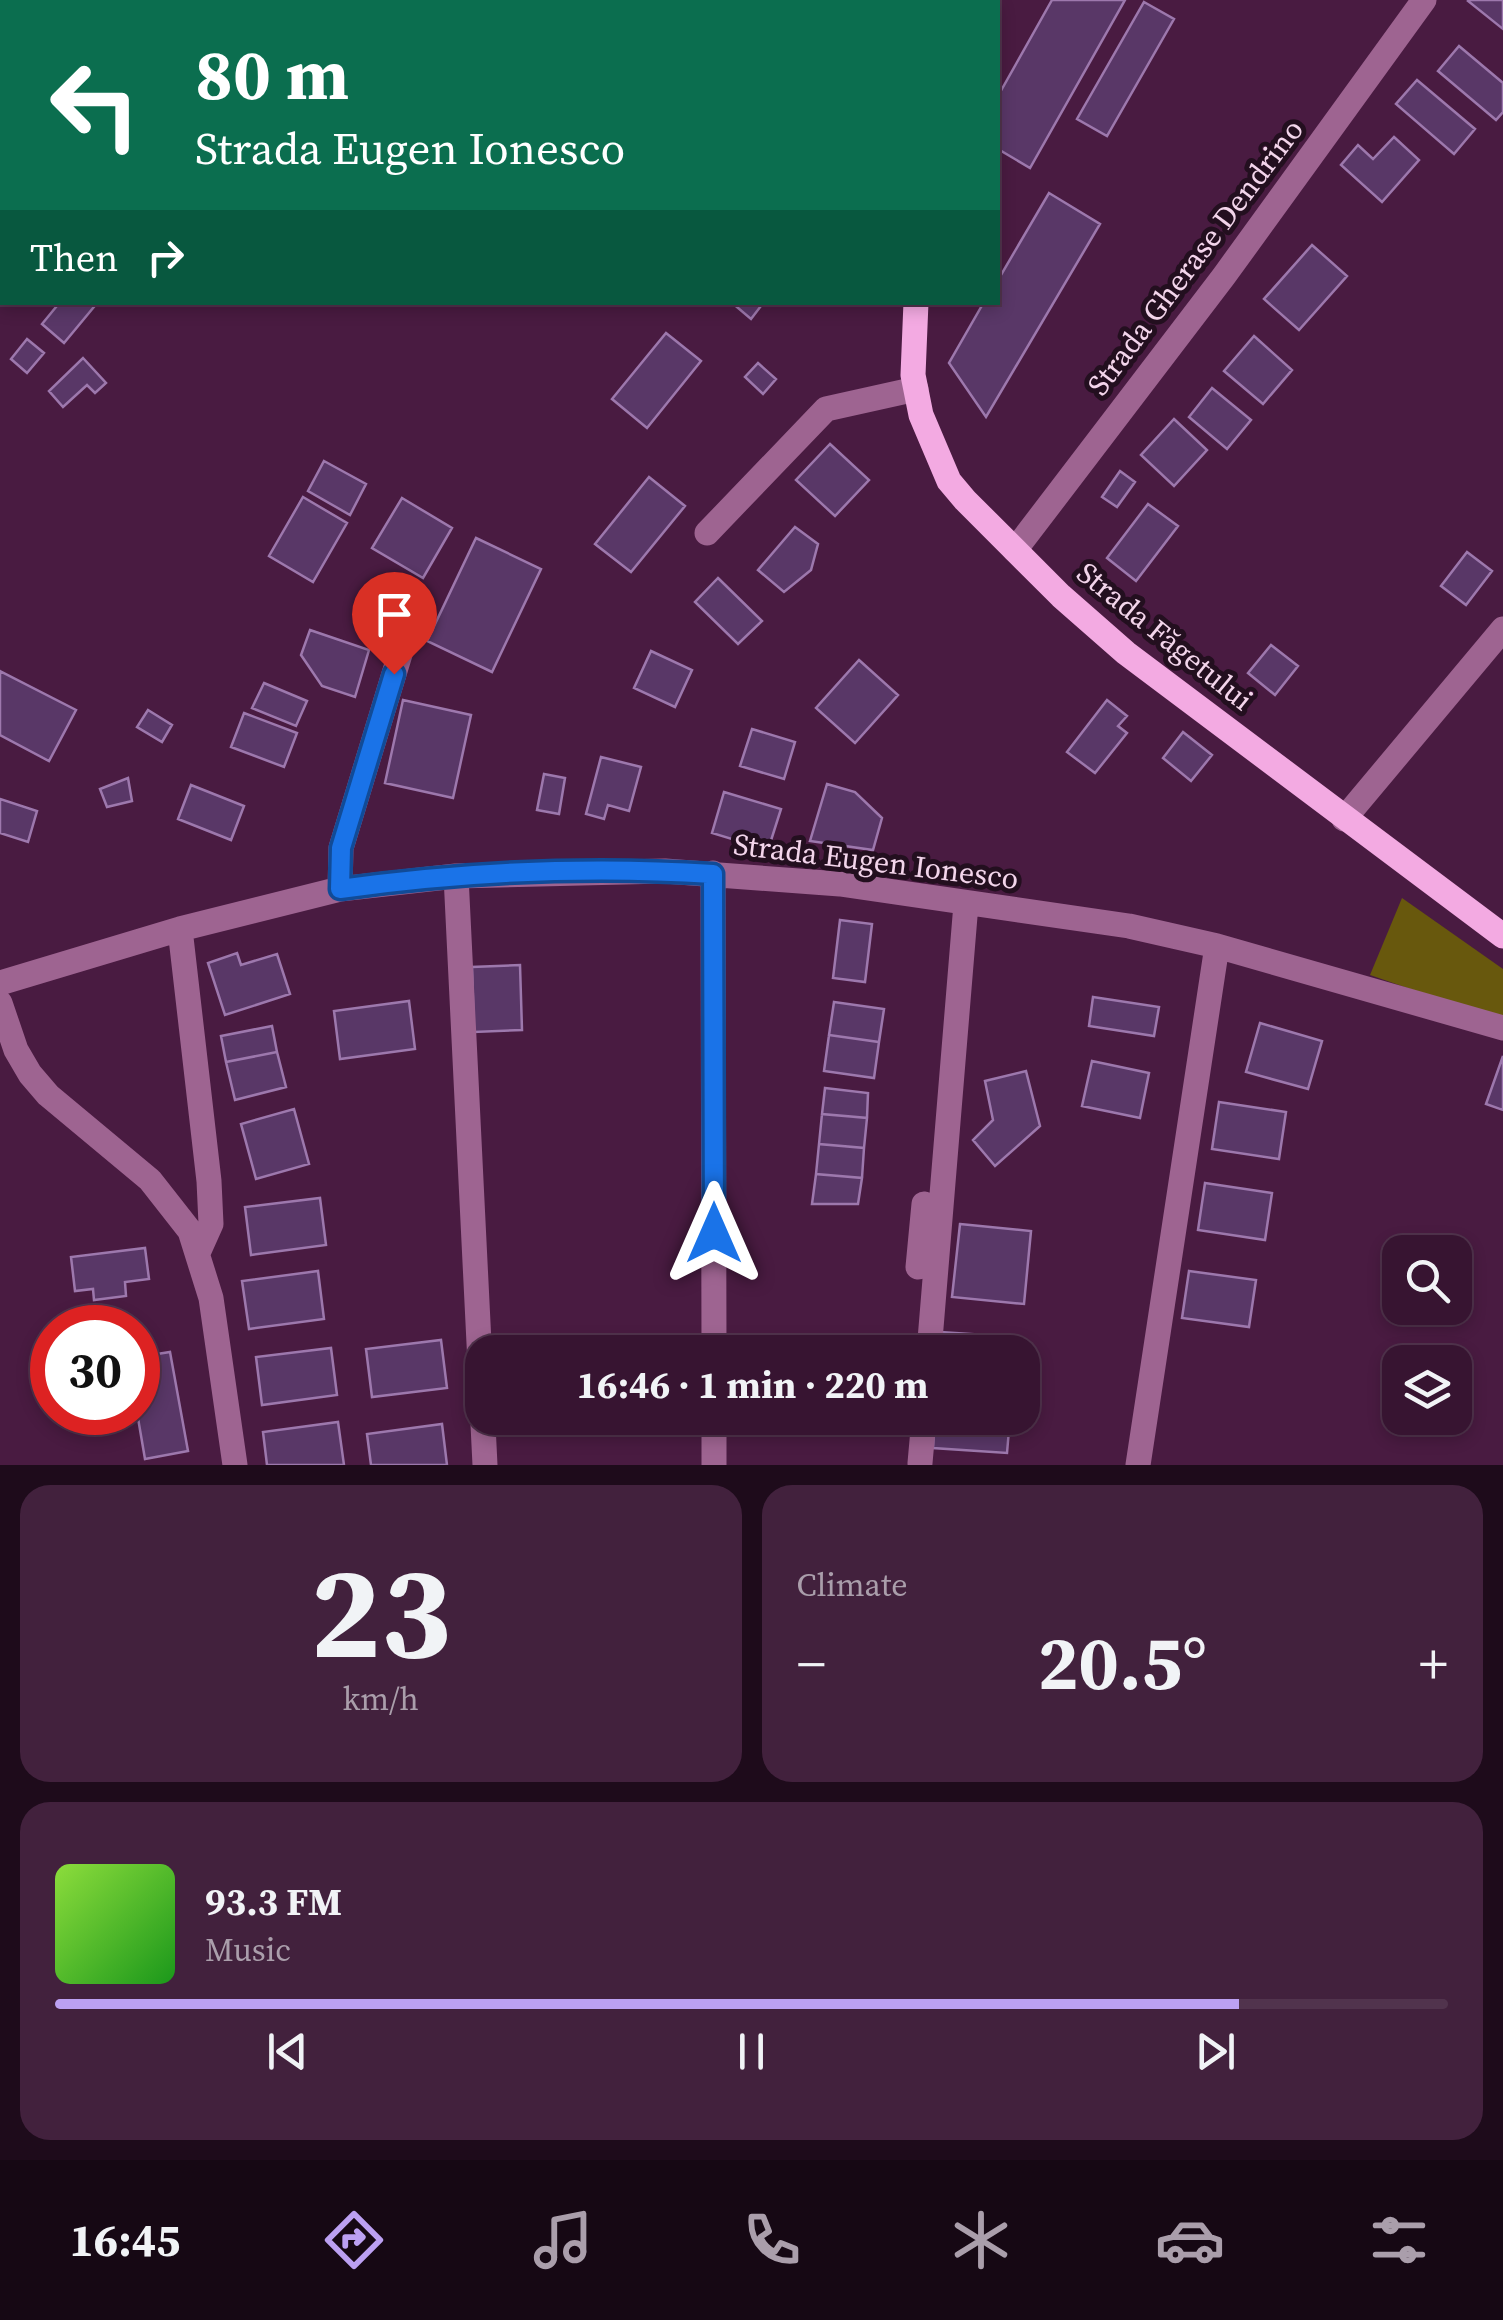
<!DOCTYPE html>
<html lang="en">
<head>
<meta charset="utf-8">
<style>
  body { margin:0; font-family:"Source Serif 4",serif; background:#42213d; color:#f1f3f6; height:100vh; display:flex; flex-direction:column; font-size:38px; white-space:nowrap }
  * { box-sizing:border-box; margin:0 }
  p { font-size:32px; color:#aa9eab }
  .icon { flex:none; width:55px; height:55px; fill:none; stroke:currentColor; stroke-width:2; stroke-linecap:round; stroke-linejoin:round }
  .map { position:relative; height:1465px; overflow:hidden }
  .side { display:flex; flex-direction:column; gap:20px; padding:20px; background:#1e0b1b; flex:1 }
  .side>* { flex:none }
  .banner { position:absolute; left:0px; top:0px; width:1000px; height:305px; box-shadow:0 5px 15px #0003,0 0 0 2px #51334d; background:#0b6e4f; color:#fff; overflow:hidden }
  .fabs { position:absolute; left:1382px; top:1235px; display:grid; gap:20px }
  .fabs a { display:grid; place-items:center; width:90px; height:90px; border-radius:20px; background:#371431; box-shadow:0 5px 15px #0003,0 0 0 2px #51334d; font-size:50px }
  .speed { position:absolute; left:30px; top:1305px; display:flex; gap:20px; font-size:50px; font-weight:700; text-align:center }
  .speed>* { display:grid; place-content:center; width:130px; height:130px; border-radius:50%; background:#371431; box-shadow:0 5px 15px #0003,0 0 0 2px #51334d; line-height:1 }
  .speed .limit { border:15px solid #d22; background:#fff; color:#111 }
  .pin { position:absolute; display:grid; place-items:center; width:85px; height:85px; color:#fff; margin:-102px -42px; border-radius:50% 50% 50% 0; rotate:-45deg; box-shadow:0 0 10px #0007 }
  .pin .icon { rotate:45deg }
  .me { position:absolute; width:110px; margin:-55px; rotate:0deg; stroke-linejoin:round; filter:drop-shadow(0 0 8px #0008) }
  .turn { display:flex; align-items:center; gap:35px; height:210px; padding:0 30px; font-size:45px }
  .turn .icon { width:130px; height:130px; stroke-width:2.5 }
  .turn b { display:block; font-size:70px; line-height:85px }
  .then { display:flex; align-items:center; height:95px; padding:0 30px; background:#0003; gap:20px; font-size:38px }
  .big { font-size:75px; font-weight:700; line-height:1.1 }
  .side .widget { flex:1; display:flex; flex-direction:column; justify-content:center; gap:15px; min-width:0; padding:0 35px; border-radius:30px; background:#42213d }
  .side .dial { align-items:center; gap:0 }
  .dial b { font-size:130px; line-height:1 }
  .song { display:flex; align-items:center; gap:30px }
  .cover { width:120px; height:120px; border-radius:15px; background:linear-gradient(135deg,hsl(90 70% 55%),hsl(120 70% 35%)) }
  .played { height:10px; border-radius:5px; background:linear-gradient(90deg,#bca0f2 85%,#51334d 85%) }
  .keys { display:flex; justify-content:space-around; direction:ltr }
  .heat { display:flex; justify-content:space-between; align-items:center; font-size:55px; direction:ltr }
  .side .tiles { flex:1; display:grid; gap:20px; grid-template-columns:1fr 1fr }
  .widget:last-child { grid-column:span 2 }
  .trip { position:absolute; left:465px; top:1335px; width:575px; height:100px; border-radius:30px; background:#371431; box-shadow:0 5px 15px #0003,0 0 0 2px #51334d; font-weight:700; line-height:100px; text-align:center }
  .tab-bar { display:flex; height:160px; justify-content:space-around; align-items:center; background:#160814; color:#aa9eab }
  .tab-bar .icon { width:70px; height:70px }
  .tab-bar .active { color:#bca0f2 }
  .tab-bar b { font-size:45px; color:#f1f3f6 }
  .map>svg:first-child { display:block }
</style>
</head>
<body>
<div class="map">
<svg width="1503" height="1465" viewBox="0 0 1503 1465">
  <rect width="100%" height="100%" fill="#491b41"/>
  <!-- green -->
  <path fill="#68580d" d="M1402 898 1503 969V1021L1370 975Z"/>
  <!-- building -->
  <path fill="#593767" stroke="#9d78ad" stroke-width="2.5" d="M1052 0H1125L1030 168 998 149V96Z
    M1503 0V29L1468 1 1469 0Z
    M1144 2 1174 19 1107 136 1077 119Z
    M1459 46 1503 83V112L1496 120 1438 71Z
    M1417 80 1475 129 1454 154 1396 104Z
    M1394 137 1419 160 1382 202 1341 165 1358 145 1373 159Z
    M1049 193 1100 224 986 417 949 363 984 302H998V280Z
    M1312 245 1347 276 1299 330 1264 299Z
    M52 302H98L64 343 42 324 56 307Z
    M731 302H764L751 319Z
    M666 333 701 361 647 428 612 399Z
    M1254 336 1292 370 1263 404 1224 371Z
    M27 339 44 353 27 373 11 359Z
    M83 358 106 383 95 393 87 385 63 407 49 391Z
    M758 363 776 379 763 394 745 377Z
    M1212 388 1251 420 1227 449 1189 417Z
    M1174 419 1207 450 1174 486 1141 455Z
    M830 444 869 480 835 516 796 480Z
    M324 461 366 484 350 515 308 491Z
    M1120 471 1135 482 1117 507 1102 497Z
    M649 477 685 506 631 572 595 544Z
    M303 497 347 523 313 582 269 556Z
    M402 498 452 528 423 578 372 548Z
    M1148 504 1178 526 1136 581 1107 558Z
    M795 527 818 544 811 570 784 592 758 570Z
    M476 538 541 569 492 672 427 641Z
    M1467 552 1492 571 1466 605 1441 586Z
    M718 578 762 621 738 644 695 602Z
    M310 630 369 650 355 697 322 686 301 655Z
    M1271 645 1298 666 1275 695 1248 673Z
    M651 651 692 670 675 707 634 688Z
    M859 660 898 695 855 743 816 708Z
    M0 671 76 710 49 761 0 735Z
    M264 683 307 701 296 726 252 708Z
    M403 700 471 715 453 798 385 783Z
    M1107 700 1127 716 1118 726 1127 733 1095 773 1067 752Z
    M148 710 172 725 162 742 137 727Z
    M244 713 297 733 284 767 231 747Z
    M752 729 795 742 784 779 740 766Z
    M1183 732 1212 755 1191 781 1163 758Z
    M601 757 641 767 629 811 608 805 604 819 586 814Z
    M544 774 565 778 559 814 537 810Z
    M128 778 132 801 107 807 100 789Z
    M827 784 855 792 882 818 873 850 810 841Z
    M191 785 244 806 231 840 178 819Z
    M724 792 781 809 768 850 712 833Z
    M0 799 37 811 28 842 0 833Z
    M840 920 872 924 865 982 833 978Z
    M237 953 241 965 277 954 290 994 225 1015 208 963Z
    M520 965 522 1030 474 1032 472 967Z
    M1093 997 1159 1007 1154 1036 1089 1026Z
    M409 1001 415 1049 340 1059 334 1011Z
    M834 1002 884 1009 879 1042 829 1035Z
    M1260 1023 1322 1041 1308 1089 1246 1072Z
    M272 1026 277 1052 226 1062 221 1036Z
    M829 1035 879 1042 874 1078 824 1071Z
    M277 1052 286 1087 235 1100 226 1062Z
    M1503 1056V1110L1486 1104Z
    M1092 1061 1149 1073 1140 1118 1082 1106Z
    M1026 1071 1040 1126 995 1166 973 1140 993 1120 985 1081Z
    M825 1088 868 1093 867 1118 822 1114Z
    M1219 1102 1286 1112 1279 1159 1212 1149Z
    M294 1109 309 1164 256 1179 241 1124Z
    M822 1114 867 1118 864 1148 819 1144Z
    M819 1144 864 1148 862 1178 816 1174Z
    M816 1174 862 1178 858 1204H812Z
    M1205 1183 1272 1193 1265 1240 1198 1230Z
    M320 1198 326 1245 251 1255 245 1207Z
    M960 1224 1031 1231 1024 1304 952 1297Z
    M145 1248 149 1279 125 1282 126 1296 94 1300 93 1289 75 1291 71 1257Z
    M318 1271 324 1319 249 1329 242 1281Z
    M1189 1271 1256 1280 1249 1327 1182 1318Z
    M940 1332 1015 1337 1014 1352H939Z
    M441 1340 447 1388 372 1397 366 1349Z
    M331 1348 337 1395 262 1405 256 1357Z
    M170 1352 188 1451 145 1459 138 1418 120 1421 119 1412H138V1357Z
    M935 1418H1010L1007 1453 933 1448Z
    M338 1422 344 1465H267L263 1432Z
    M442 1424 447 1465H371L367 1434Z"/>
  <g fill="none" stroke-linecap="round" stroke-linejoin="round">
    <!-- minor -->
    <path stroke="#9e6491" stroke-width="25" d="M228 2 230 0
      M0 244 2 241
      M707 533 826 409 916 389
      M1015 550 1224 276 1424 0
      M1344 819 1503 629
      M713 873 714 1352
      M456 876 485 1465
      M340 889 341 848 415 605
      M180 929 209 1181 211 1224 198 1253
      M0 983 180 929 340 889 456 876 665 871 840 884 1129 926 1217 946 1503 1028
      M0 1003 16 1050 30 1074 48 1095 150 1180 190 1231 211 1298 235 1465
      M918 1267 924 1204
      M929 1352 966 904
      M714 1418V1465
      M920 1463 924 1418
      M1138 1465 1217 946"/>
    <!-- major -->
    <path stroke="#f3aae2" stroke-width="25" d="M702 0 705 2
      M916 302 913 375 921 415 949 481 965 500 1061 596 1126 653 1503 936"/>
  </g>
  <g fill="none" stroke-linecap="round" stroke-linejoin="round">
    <!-- route casing -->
    <g stroke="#114b97" stroke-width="25">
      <path id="route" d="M394 674 341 848 340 889C462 872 590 866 713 874L714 1233"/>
    </g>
    <!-- route -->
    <use href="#route" stroke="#1a73e8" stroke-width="18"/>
  </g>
  <g text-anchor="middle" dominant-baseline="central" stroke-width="10" stroke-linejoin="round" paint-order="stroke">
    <!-- street labels -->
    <g font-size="30" fill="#f3d5eb" stroke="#230f1f">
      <text transform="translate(1195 257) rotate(-53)">Strada Gherase Dendrino</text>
      <text transform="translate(1165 636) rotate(39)">Strada Făgetului</text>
      <text transform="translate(876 861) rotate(7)">Strada Eugen Ionesco</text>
    </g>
  </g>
</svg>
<div class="fabs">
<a><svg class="icon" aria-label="search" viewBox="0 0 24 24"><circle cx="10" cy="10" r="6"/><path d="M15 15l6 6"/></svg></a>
<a><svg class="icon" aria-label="layers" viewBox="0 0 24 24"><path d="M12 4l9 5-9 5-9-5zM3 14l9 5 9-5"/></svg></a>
</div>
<div class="speed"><div class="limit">30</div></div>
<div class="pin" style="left:394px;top:674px;background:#d93025"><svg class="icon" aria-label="arrive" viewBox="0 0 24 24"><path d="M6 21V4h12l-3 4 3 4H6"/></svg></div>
<svg class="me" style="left:714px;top:1233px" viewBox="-20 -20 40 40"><path d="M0-17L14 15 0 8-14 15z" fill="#1a73e8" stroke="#fff" stroke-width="4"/></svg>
<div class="trip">16:46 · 1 min · 220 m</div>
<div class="banner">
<div class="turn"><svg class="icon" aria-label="left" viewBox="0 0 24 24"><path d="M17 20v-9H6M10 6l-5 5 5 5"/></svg><div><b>80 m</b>Strada Eugen Ionesco</div></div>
<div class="then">Then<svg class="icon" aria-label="right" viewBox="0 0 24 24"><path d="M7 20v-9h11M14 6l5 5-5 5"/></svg></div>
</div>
</div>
<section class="side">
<div class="tiles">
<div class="widget dial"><b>23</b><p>km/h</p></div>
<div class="widget"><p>Climate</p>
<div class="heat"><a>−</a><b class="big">20.5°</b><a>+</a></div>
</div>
<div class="widget">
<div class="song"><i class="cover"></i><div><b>93.3 FM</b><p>Music</p></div></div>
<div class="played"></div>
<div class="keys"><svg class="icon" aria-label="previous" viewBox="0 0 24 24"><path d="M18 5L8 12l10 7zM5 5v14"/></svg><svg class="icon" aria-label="pause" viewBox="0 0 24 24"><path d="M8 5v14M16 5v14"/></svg><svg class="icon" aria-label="next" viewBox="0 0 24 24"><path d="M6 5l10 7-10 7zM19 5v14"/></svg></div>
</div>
</div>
</section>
<nav class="tab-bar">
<b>16:45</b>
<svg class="icon active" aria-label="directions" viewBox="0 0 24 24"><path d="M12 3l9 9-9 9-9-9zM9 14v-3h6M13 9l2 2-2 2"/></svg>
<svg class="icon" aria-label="music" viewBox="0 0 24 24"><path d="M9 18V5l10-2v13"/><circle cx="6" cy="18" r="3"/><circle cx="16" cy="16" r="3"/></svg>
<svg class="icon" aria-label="phone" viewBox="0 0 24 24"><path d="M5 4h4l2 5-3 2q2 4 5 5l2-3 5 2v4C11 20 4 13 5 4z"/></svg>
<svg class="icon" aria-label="climate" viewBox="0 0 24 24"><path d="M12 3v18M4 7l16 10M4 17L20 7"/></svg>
<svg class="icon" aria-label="car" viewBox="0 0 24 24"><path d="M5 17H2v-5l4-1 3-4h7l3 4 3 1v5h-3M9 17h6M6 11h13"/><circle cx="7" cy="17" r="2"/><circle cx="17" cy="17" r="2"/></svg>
<svg class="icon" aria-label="filters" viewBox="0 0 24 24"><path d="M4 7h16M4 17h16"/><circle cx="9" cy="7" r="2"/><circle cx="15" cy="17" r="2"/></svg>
</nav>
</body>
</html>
